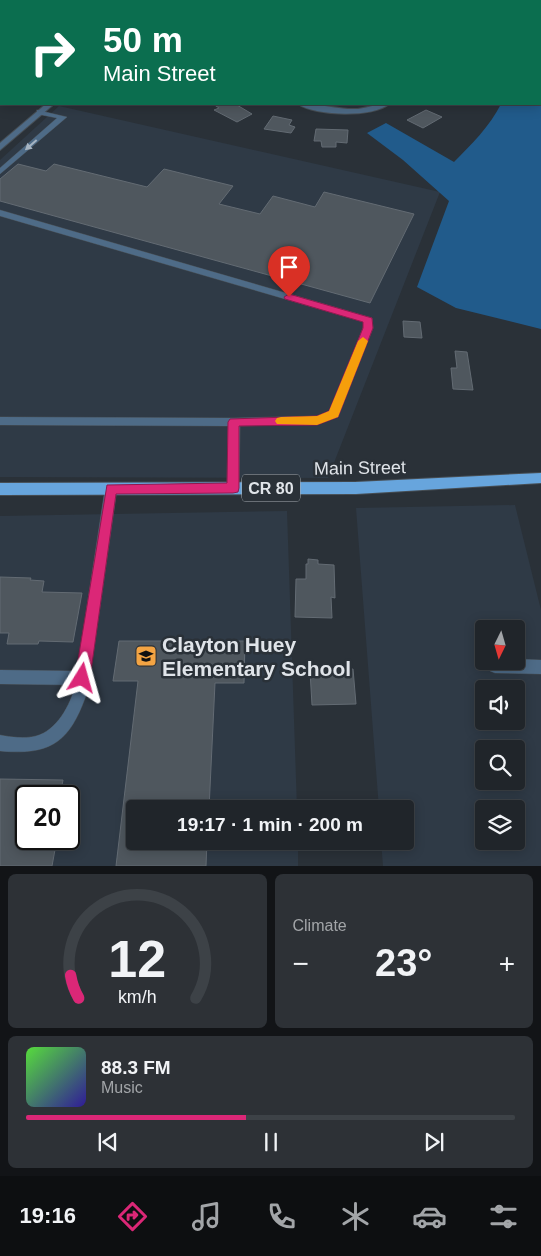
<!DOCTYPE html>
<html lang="en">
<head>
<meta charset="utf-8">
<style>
  body { margin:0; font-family:Helvetica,sans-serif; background:#2d3136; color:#f1f3f6; height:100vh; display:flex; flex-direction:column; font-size:19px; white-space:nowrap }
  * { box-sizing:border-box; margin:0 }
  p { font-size:16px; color:#a2a5a8 }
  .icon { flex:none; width:28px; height:28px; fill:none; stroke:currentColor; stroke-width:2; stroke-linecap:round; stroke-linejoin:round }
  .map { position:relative; height:866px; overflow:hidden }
  .panel { display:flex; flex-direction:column; gap:8px; padding:8px; background:#121417; flex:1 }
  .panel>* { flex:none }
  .guide { position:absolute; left:0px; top:0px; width:541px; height:105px; box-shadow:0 2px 12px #0003,0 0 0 1px #3d4247; background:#0b6e4f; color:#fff; overflow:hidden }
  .needle { width:32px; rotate:185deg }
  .tools { position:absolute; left:475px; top:620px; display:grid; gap:10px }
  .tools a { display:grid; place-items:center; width:50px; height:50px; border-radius:5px; background:#20252a; box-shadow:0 2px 12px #0003,0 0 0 1px #3d4247; font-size:25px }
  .speed { position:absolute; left:15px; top:785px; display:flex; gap:10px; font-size:25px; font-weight:700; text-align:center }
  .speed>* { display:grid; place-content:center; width:65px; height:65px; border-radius:50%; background:#20252a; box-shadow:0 2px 12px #0003,0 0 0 1px #3d4247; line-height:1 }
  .speed .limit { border:2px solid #111; border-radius:8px; background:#fff; color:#111 }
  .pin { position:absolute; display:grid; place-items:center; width:42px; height:42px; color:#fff; margin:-51px -21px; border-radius:50% 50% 50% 0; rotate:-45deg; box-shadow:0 0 5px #0007 }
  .pin .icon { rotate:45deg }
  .me { position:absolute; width:55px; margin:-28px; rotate:8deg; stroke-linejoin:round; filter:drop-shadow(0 0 4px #0008) }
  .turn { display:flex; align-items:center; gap:18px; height:105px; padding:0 20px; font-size:22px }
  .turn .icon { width:65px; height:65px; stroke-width:2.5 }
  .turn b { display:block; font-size:35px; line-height:42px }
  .big { font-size:38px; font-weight:700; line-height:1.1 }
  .panel .tile { flex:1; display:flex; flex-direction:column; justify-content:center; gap:8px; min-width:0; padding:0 18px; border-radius:8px; background:#2d3136 }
  .panel .dial { align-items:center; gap:0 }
  .dial svg { height:130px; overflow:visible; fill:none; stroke:#3d4247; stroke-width:7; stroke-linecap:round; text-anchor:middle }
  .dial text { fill:#f1f3f6; stroke:none }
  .song { display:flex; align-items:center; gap:15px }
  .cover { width:60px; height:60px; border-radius:8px; background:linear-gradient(135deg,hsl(110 70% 55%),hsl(250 70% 35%)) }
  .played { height:5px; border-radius:2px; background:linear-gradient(90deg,#db2777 45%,#3d4247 45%) }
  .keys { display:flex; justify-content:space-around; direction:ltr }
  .heat { display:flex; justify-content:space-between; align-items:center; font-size:28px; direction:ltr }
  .panel .tiles { flex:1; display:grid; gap:8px; grid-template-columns:1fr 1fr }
  .tile:last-child { grid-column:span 2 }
  .trip { position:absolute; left:126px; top:800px; width:288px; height:50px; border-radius:5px; background:#20252a; box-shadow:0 2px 12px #0003,0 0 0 1px #3d4247; font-weight:700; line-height:50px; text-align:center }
  .tabs { display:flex; height:80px; justify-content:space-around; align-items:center; background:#0d0f11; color:#a2a5a8 }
  .tabs .icon { width:35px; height:35px }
  .tabs .active { color:#db2777 }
  .tabs b { font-size:22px; color:#f1f3f6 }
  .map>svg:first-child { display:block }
</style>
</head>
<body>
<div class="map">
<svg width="541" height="866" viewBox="0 0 541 866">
  <rect width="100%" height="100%" fill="#2a3138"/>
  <!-- built -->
  <path fill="#2f3a46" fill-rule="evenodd" d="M59 106 440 192 328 478 0 477V160Z
    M515 505 541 610V866H383L381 841H405V809H379L356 508ZM484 629H516V661H484ZM484 689H516V721H484ZM484 749H516V781H484ZM484 809H516V841H484Z
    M287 511 297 809H135V841H298V866H0V516ZM26 796H69V839H26Z"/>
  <!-- forest -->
  <path fill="#215b8b" d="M541 62V329L456 308 417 287 449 201 403 160 367 133 386 123 454 162C471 145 490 126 501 104H540Z"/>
  <!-- building -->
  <path fill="#4f575e" stroke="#636b73" d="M213 104 237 105 252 114 237 122 214 110 219 108Z
    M426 110 442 117 423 128 407 120Z
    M273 116 292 120 289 125 295 127 291 133 264 129Z
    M316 129 348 130 347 143 336 142V147H322L321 141H314Z
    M18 164 46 171 54 164 147 187 164 169 233 186 219 204 260 214 273 196 315 207 324 192 414 214 370 303 0 201V179Z
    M403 321 420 322 422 338 404 337Z
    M455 351 467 352 473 390 453 389 451 368H457Z
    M308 559 318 560V564L334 565 335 598 331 597 332 618 295 617 296 579H306V564H308Z
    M0 577 31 578 30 580 44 581 42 592 82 593 73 642 39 641 38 644H7L9 633H0Z
    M119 641H245L244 683H215L209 809H135V841H207L206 866H116L138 681H113Z
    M353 669 356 704 312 705 310 671Z
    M0 779 63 780 60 796H26V839H57L52 866H0Z"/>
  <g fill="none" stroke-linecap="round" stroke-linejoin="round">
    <!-- service casing -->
    <g stroke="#474e54" stroke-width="1">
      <path id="service" d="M37 110 67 117 0 174V168L57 118 37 114Z
        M0 210 372 318 373 328 338 417 317 424 240 426 239 488 237 492 233 493 229 492 227 488 228 426 0 425V417L234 418 317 416 330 411 363 328 364 322 0 216Z
        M111 484 115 485 117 489 88 690C71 740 54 756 0 751V735C11 737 24 739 36 736 56 731 71 705 75 685L0 684V670L77 671 105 489 107 485Z
        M516 659 541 660V674L495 673 490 671 488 666 490 661H516Z"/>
    </g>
    <!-- minor casing -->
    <g stroke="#474e54" stroke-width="2">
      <path id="minor" d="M360 0H383V1H361Z
        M0 43H1V47H0Z
        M46 104H54L0 150V143Z
        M298 104C317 103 335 109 354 109 366 109 377 103 389 104 373 118 315 116 298 104Z"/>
    </g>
    <!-- primary casing -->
    <g stroke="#474e54" stroke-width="2">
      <path id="primary" d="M541 473V483L356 494 0 495V483L356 482Z"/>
    </g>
    <!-- service -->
    <use href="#service" fill="#4e6b87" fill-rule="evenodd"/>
    <!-- minor -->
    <use href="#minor" fill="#4e6b87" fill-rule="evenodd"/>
    <!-- primary -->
    <use href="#primary" fill="#67a5dd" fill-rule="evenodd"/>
  </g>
  <!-- one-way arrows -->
  <defs><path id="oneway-solid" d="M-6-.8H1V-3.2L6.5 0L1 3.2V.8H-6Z" transform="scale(1.25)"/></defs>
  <use fill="#a6b4c2" href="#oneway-solid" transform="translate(31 145) rotate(139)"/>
  <!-- route -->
  <path fill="#db2777" stroke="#8e194d" d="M289 294 372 318 373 328 338 417 317 425 239 426V488L238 492 233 493 116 494 90 678 88 683 82 685 77 683 75 678 107 485 227 483 228 422 230 419 317 416 329 411 363 328V322L285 299 284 297Z"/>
  <!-- slow -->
  <path fill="#f59e0b" d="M363 337 368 341 338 417 317 425 277 424 275 421 277 418 281 417 317 416 329 411 358 341Z"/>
  <!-- icons -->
  <defs>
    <g id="school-square" transform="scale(1.125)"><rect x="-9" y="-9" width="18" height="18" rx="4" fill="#f4a443" stroke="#2a3138"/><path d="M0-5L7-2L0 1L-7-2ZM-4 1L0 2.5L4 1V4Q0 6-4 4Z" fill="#111"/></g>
  </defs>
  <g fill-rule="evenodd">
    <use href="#school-square" x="146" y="656"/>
  </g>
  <g text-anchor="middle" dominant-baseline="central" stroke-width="5" stroke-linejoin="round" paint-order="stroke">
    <!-- shield labels -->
    <rect fill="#2a3138" stroke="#a9aeb4" stroke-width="1" x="242" y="474.5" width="58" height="27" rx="4"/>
    <g font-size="16" font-weight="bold" fill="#e0e4e9">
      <text x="271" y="488">CR 80</text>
    </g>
    <!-- street labels -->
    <g font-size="18" fill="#e0e4e9" stroke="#2a3138">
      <text transform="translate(360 468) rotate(-1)">Main Street</text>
    </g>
    <!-- near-poi labels -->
    <g font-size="21" font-weight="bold" fill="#e0e4e9" stroke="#2a3138" text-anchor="start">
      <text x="162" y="644">Clayton Huey<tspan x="162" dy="24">Elementary School</tspan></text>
    </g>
  </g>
</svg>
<div class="tools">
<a><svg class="needle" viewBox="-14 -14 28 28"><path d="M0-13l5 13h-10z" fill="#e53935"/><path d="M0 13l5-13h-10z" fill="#a2a5a8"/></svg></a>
<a><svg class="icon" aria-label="sound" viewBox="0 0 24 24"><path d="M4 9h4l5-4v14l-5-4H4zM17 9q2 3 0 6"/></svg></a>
<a><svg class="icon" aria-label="search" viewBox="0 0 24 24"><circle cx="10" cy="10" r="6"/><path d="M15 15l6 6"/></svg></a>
<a><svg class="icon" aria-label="layers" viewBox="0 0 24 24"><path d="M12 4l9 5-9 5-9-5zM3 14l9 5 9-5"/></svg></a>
</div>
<div class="speed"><div class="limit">20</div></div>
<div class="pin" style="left:289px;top:297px;background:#d93025"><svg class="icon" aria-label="arrive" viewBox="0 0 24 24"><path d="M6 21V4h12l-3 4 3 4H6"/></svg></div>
<svg class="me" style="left:82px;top:678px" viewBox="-20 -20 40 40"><path d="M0-17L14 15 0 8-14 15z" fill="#db2777" stroke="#fff" stroke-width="4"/></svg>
<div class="trip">19:17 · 1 min · 200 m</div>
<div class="guide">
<div class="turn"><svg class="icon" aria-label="right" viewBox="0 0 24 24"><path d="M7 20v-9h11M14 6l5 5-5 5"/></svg><div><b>50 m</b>Main Street</div></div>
</div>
</div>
<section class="panel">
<div class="tiles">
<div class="tile dial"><svg viewBox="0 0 100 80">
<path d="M14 69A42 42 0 1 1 86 69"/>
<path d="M14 69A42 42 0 0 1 9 55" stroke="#db2777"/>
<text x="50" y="56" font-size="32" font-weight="700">12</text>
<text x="50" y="72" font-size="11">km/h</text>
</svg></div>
<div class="tile"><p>Climate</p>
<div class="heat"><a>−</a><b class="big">23°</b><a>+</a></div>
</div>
<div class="tile">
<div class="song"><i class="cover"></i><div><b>88.3 FM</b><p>Music</p></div></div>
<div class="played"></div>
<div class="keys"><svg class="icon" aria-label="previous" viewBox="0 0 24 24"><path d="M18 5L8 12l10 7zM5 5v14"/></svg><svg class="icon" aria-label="pause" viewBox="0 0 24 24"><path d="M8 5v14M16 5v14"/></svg><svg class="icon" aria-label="next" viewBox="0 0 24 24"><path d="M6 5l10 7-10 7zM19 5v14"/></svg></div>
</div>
</div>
</section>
<nav class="tabs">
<b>19:16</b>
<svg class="icon active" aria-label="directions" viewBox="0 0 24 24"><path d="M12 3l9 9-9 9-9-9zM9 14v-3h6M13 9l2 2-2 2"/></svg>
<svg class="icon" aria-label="music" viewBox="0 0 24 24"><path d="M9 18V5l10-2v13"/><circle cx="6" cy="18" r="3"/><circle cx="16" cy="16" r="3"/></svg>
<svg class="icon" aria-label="phone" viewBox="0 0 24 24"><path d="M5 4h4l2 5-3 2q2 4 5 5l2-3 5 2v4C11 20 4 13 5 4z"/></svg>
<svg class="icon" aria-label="climate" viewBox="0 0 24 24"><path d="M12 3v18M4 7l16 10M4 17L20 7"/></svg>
<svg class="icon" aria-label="car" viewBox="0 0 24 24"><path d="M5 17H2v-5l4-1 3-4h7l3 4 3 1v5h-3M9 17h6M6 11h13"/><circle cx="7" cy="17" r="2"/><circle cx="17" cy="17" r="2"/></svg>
<svg class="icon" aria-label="filters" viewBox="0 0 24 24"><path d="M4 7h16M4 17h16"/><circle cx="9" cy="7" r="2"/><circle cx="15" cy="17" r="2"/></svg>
</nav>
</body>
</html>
